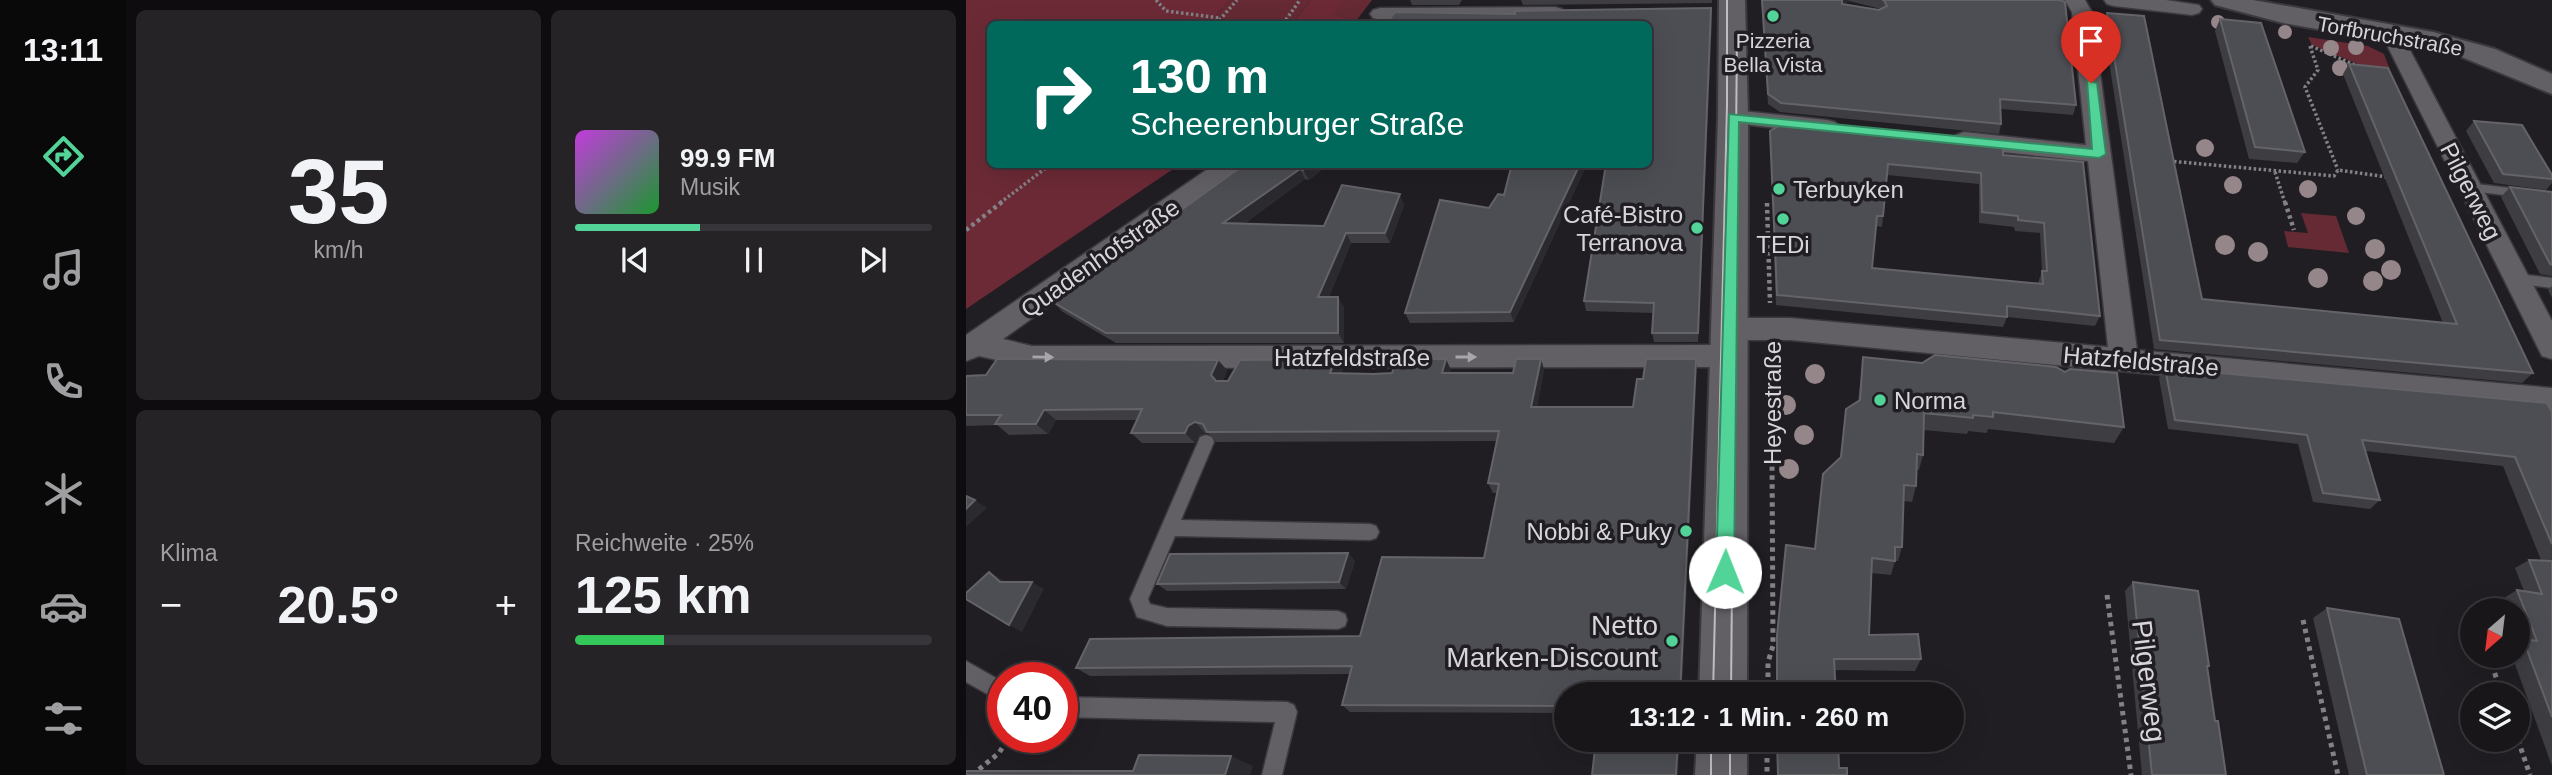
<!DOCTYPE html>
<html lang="de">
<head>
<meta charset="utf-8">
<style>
  body { margin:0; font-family:Arial,sans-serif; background:#262327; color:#f1f3f6; height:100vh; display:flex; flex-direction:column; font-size:26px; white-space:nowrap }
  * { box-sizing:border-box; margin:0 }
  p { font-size:23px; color:#9f9fa2 }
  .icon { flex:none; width:38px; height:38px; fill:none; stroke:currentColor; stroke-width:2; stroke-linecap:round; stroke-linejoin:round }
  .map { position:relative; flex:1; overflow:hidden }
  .side { display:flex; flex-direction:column; gap:10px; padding:10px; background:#0e0c0e; width:840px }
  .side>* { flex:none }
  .hud { position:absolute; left:21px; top:21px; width:665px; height:147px; border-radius:10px; box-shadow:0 7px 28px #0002,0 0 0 2px #373539; background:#00695c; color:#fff; overflow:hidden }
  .needle { width:46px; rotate:208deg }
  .controls { position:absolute; left:1494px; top:598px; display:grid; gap:14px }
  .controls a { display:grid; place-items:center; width:70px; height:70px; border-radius:50%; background:#19161a; box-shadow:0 7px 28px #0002,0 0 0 2px #373539; font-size:35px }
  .speed { position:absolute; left:21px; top:662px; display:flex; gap:14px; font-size:35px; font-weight:700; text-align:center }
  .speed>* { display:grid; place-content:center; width:91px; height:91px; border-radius:50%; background:#19161a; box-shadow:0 7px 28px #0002,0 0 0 2px #373539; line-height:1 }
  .speed .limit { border:10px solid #d22; background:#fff; color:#111 }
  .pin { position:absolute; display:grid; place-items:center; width:60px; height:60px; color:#fff; margin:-72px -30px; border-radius:50% 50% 50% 0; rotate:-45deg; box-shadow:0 0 7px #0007 }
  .pin .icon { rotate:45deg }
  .me { position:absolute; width:77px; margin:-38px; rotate:1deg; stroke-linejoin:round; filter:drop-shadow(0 0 5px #0008) }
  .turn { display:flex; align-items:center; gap:24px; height:147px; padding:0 28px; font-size:32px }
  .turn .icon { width:91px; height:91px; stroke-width:2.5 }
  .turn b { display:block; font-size:49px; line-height:60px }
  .big { font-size:52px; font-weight:700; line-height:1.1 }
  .side .widget { flex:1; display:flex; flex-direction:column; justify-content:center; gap:10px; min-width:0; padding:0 24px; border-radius:10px; background:#262327 }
  .side .dial { align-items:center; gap:0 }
  .dial b { font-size:91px; line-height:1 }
  .song { display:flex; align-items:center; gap:21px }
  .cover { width:84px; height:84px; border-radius:10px; background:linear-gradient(135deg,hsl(290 70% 55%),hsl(130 70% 35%)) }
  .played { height:7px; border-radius:4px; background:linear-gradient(90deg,#52d397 35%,#373539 35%) }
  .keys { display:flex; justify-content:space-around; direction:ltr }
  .heat { display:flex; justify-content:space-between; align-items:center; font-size:38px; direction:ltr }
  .charge { height:10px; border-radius:5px; background:linear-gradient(90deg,#34c759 25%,#373539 0) }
  .side .tiles { flex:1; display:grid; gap:10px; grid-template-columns:repeat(2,1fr) }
  .trip { position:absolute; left:588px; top:682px; width:410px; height:70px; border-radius:35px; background:#19161a; box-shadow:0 7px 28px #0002,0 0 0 2px #373539; font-weight:700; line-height:70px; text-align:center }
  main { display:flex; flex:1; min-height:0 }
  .dock { display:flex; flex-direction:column; width:126px; justify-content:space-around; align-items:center; background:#0a090a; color:#9f9fa2 }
  .dock .icon { width:49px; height:49px }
  .dock .selected { color:#52d397 }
  .dock b { font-size:32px; color:#f1f3f6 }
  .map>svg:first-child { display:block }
</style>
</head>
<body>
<main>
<nav class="dock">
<b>13:11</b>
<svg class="icon selected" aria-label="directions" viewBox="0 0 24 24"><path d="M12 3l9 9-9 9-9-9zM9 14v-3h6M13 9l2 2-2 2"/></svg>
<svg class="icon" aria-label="music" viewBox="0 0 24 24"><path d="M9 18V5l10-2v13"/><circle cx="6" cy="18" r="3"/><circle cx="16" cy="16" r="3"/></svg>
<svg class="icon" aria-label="phone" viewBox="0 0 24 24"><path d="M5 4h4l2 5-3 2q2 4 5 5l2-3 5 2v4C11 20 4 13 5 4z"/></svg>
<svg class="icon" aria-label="climate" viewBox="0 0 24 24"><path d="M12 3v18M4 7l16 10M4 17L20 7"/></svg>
<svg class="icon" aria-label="car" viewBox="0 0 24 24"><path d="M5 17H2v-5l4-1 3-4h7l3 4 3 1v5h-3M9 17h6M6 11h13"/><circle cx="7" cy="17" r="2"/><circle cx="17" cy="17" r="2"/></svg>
<svg class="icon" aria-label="filters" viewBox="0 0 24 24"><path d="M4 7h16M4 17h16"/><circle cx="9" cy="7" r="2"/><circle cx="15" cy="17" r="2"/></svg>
</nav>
<section class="side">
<div class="tiles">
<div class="widget dial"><b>35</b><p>km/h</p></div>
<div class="widget">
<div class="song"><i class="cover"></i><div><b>99.9 FM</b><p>Musik</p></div></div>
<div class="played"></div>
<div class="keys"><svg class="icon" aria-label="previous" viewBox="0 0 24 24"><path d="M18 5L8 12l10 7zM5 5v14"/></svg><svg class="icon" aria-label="pause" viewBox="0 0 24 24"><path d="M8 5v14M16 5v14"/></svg><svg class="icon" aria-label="next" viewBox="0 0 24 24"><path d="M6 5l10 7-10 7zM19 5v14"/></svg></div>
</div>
<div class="widget"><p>Klima</p>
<div class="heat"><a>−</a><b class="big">20.5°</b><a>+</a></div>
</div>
<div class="widget"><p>Reichweite · 25%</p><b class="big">125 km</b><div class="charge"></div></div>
</div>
</section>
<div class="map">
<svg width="1586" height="775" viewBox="0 0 1586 775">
  <rect width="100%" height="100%" fill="#211e23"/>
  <!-- green -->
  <path fill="#652a34" d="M264 0H345L326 24H242Z
    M380 0H406L390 21 367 14Z
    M1342 37 1402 46 1418 54 1424 70 1402 68 1346 45Z
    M1335 213 1370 216 1383 253 1322 247 1318 231 1342 233Z"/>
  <!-- forest -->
  <path fill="#6c2a36" d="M0 0H264L242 24H24V164L213 165 0 309Z
    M345 0H380L368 14 390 21 387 24H326Z"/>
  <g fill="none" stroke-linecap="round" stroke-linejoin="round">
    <!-- lane casing -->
    <g stroke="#3b393d" stroke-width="3">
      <path id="lane" d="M1502 183 1586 193V201L1497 190 1495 187Z
        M1552 274 1586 278V288L1547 283 1545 279Z
        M240 435 246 437 248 442 215 520 404 524 410 526 413 532 410 538 404 540 209 536 182 599 184 604 201 608 372 611 379 614 381 620 379 626 372 629 201 626 171 617 164 599 232 442 234 437Z
        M0 661 37 682V703L0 682Z
        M96 697 321 702 328 705 331 712 316 775H296L309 722 96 717Z"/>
    </g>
    <!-- street casing -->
    <g stroke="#3b393d" stroke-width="3">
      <path id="street" d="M1099 0H1119L1126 12 1171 350 1586 388V412L824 340H763L753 337 749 329 753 321 763 318H824L1142 347 1122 161 998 148 990 145 986 140 990 135 998 132 1120 145 1106 12Z
        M1138 0H1200L1233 5 1236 9 1233 13 1226 15 1148 6 1141 4Z
        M589 7 596 9 599 13 596 17 414 20 407 18 404 14 407 10 414 8Z
        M1425 27 1432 29 1435 33 1586 321V359L1576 356 1572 348 1415 33 1418 29Z
        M767 110 861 120 869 122 873 127 869 132 861 134 759 122 756 117 759 112Z
        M249 164H278L275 170 37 339 66 346 763 345 773 348 777 356 773 364 763 367 66 368 13 356 0 361V335Z"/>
    </g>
    <!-- secondary casing -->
    <g stroke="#3b393d" stroke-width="4">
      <path id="secondary" d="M753 0H779L782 117 781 695H733L752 117Z
        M1245 0H1287L1467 32 1529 49 1586 74V94L1486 53 1317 23 1249 5Z
        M731 740H781V775H729Z"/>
    </g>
    <!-- path-far2 -->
    <path stroke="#848186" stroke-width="3.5" stroke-dasharray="2.5 2.5" stroke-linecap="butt" d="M190 0 200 11 254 18
      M250 24 271 0
      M317 24 334 0
      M1344 46 1352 70 1339 87 1372 170
      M1345 46 1391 66
      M1203 161 1368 176 1372 170 1421 177
      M1309 172 1319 203
      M34 203 85 164"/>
    <!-- path-far1 -->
    <path stroke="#848186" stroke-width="4.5" stroke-dasharray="3.5 3.5" stroke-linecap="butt" d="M1319 202 1328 230
      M801 203 804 303
      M0 230 36 202
      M805 354 806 457"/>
    <!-- path -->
    <path stroke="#848186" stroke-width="5" stroke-dasharray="4.5 4.5" stroke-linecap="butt" d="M1141 595 1165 775
      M1337 620 1372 775
      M1523 656 1536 695
      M802 695V662L807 646 806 456
      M801 740V775
      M1552 740 1564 775
      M6 775 33 753 43 737"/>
    <!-- lane -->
    <use href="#lane" fill="#625f65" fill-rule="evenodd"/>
    <!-- street -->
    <use href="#street" fill="#625f65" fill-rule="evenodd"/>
    <!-- secondary -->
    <use href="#secondary" fill="#625f65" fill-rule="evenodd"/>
    <!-- tram -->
    <path stroke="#bfbdc1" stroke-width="2" d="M747 695 761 105V0
      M765 695 771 33
      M745 740V775
      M764 740V775"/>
  </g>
  <!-- trees -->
  <g fill="#948689">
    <circle cx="1252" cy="22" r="7"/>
    <circle cx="1319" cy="32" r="7"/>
    <circle cx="1390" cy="47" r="8"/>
    <circle cx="1365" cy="48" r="8"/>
    <circle cx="1374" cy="68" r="8"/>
    <circle cx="1239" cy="148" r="9"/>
    <circle cx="1267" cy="185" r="9"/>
    <circle cx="1342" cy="189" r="9"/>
    <circle cx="1390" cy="216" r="9"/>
    <circle cx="1259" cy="245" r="10"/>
    <circle cx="1409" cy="249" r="10"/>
    <circle cx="1292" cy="252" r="10"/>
    <circle cx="1425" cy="270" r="10"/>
    <circle cx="1352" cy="278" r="10"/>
    <circle cx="1407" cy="281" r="10"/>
    <circle cx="849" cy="374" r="10"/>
    <circle cx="820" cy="405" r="10"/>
    <circle cx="838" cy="435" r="10"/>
    <circle cx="823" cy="469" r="10"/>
  </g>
  <!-- wall -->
  <path fill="#3d3d42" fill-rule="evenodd" d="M444 0H496L493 5H446Z
    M555 0H746V3L557 5Z
    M796 0H1094L1110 105 1107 115 1035 109V124L1033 134 814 112 802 104ZM883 1 915 9 913 10 877 4Z
    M1141 13 1236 299 1477 323 1377 74 1383 64 1567 373 1556 383 1188 349 1137 23Z
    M746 19 732 342H688L686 333 688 313 620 311 618 301Z
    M1254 19 1339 152 1331 163 1283 159 1249 31Z
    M1508 121 1586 175V183L1580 190 1528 183 1500 131Z
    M804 131 1037 155 1134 316 1129 326 1041 317 1037 327 810 305ZM921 175 1013 184V223L1048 227 1049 231 1074 233 1076 271 1072 283 906 268 910 226 916 227Z
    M279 164H363L343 180 339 179 278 224 358 226 438 205 424 243H385L363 297 378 307V343H150L97 312 87 302Z
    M546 164H621L548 322 444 323 439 313 523 208 538 195Z
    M1544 187 1586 192V276L1574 274 1535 197Z
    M1586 286V298L1582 290Z
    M897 357 1158 427 1148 443 1022 429 1021 433 1002 431 1001 434 958 430 957 455 953 470H951L950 486 946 502 937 501 936 547 932 561H929L925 575 905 573 903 635 955 659 949 671 869 670 870 695H810L811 635 849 549 874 458 880 409 892 401Z
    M370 359 377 370 375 373H426L485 370V373H547L575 359 578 370 571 407H667L677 379 731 370 600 695V713L384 712 376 705 384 674 124 676 110 668 394 636 518 558 531 493H527L522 483 531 441 250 442 242 433H239L232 436 229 443H176L165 433 171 420H90L82 434 43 435 31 425 0 426V376L261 370 257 381H262Z
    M1199 368 1586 412V766L1546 656H1552V642L1554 641 1552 637V611H1542L1538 598 1551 590 1558 591 1549 568 1563 560H1575L1537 466 1399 451 1414 500 1404 509 1347 502 1332 444 1202 429 1193 378Z
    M382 553 389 561 380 589 201 591 191 584Z
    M1167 582 1243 666 1241 668 1249 721 1260 775H1176L1159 591Z
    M1361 608 1478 775H1383L1347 618Z"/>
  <!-- shaded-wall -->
  <path fill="#2b2a2f" d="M876 0H883V1L876 5Z
    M745 8 746 19 732 342V333Z
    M344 164H363L343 180 337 170Z
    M614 164H621L548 322 544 312Z
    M334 169 339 179 264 234 257 223Z
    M434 194 438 205 424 243 419 233Z
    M380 233 385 243 359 307 352 297Z
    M372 297 378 307V343L372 333Z
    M370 359 377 370 372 384 364 373Z
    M480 359 485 370 482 384 476 373Z
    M575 359 578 370 569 417 565 407Z
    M730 359 731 370 716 695H714Z
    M252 360 261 370 255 386 245 375Z
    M78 410 90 420 82 434 70 424Z
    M229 422 239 433 232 436 229 443 219 433 222 426Z
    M9 500 21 508 0 527V509Z
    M382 553 389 561 380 589 373 582Z
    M23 572 36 579 47 589 34 582Z
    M66 582 78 589 56 632 43 625Z
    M712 740H714L712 775H710Z
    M265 756 287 766 284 775H259Z"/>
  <!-- building -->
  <path fill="#4d4e53" stroke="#636368" stroke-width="2" fill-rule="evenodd" d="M796 0H876V4L913 10 921 6 918 0H916H1094L1099 2 1110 105 1034 99 1035 124 815 103 802 94Z
    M745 8 732 333H686L688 303 618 301 640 164H682V24H420L429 12 549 14V11Z
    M1141 13 1178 16 1236 299 1491 324 1383 64 1422 68 1567 373 1194 340Z
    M1254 19 1295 23 1339 152 1289 147Z
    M822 121 1037 143V155L1117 162 1134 316 1041 306V317L811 295 804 131ZM922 164 1015 173 1016 212 1052 216V220L1078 223 1081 271H1076L1077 284 906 268 911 216H917Z
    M1508 121 1556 125 1586 175V179L1537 174Z
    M279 164H344L337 170 334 169 257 223 358 226 376 185 434 194 419 233H380L352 297H372V333H140L87 302Z
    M546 164H614L544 312 439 313 474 200 523 208 532 194 538 195Z
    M1544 187 1586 192V265L1584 264Z
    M969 355 1090 367 1099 372 1104 369 1151 373 1158 427 1027 412V417L1007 415V418L958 413 957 455 951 454 950 486 938 485 936 547H929V561L906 558 903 635 952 634 955 659H868L870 695H811V635L820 545 849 549 857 474 875 457 880 409 894 400 897 357 956 363Z
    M31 359 252 360 245 375 250 381H262L274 360 370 359 364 373 408 374 426 373 431 359H480L476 373H547L550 359H575L565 407H667L671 379H677L680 359H730L714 695H600V706L376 705 386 666 110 668 124 639 394 636 416 557 518 558 533 484 522 483 533 431 241 432 237 424 229 422 222 426 219 433H165L176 409 78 410 70 424H29L35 415H0V376L20 375Z
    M1199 368 1581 403 1586 412V544L1549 457 1396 440 1414 500 1357 493 1341 435 1209 420Z
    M0 496 9 500 0 509Z
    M382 553 373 582 191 584 204 554Z
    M1563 560 1586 561V717L1557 639 1571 641 1551 590 1576 594Z
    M23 572 34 582H66L43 625 0 599V593Z
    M1167 582 1232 591 1243 666H1241L1249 721H1252L1260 775H1186Z
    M1361 608 1433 619 1478 775H1401Z
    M630 740H712L710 775H626Z
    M811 740H872L873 768H881V775H812Z
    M173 755 265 756 259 775H0V771H167Z"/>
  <!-- one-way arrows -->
  <defs><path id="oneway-solid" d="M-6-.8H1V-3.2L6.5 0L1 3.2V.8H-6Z" transform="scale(1.75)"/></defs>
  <g fill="#a8a6ab">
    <use href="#oneway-solid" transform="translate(77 357) rotate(1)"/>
    <use href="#oneway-solid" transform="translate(500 357)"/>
  </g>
  <!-- route -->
  <path fill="#52d397" stroke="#358962" stroke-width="2" d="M1121 80 1131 83 1140 154 1133 158 773 122 768 572 765 578 759 580 752 578 750 572 763 114 1126 149Z"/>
  <!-- markers -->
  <g fill="#52d397" stroke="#211e23" stroke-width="2.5">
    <circle cx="807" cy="16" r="7"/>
    <circle cx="813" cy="189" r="7"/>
    <circle cx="817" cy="219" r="7"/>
    <circle cx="731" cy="228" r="7"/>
    <circle cx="914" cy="400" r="7"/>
    <circle cx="720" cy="531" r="7"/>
    <circle cx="706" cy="641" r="7"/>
  </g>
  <g text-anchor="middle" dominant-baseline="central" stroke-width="7" stroke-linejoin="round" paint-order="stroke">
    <!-- far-street labels -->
    <g font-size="21" fill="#d7d5d9" stroke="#211e23">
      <text transform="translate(1424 36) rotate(10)">Torfbruchstraße</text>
    </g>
    <!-- far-poi labels -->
    <g font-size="21" fill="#d7d5d9" stroke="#211e23">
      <text x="807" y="40">Pizzeria<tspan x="807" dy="24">Bella Vista</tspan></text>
    </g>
    <!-- poi labels -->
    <g font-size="24" fill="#d7d5d9" stroke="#211e23" text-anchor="start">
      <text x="827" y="189">Terbuyken</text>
      <text x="717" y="214" text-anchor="end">Café-Bistro<tspan x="717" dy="28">Terranova</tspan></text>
      <text x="817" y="244" text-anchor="middle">TEDi</text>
      <text x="928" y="400">Norma</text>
      <text x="706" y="531" text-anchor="end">Nobbi &amp; Puky</text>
    </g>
    <!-- street labels -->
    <g font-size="24" fill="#d7d5d9" stroke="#211e23">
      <text transform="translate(1505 191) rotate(63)">Pilgerweg</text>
      <text transform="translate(134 258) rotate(-35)">Quadenhofstraße</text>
      <text x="386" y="357">Hatzfeldstraße</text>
      <text transform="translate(1175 361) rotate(5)">Hatzfeldstraße</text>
      <text transform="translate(806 403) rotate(-90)">Heyestraße</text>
    </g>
    <!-- near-poi labels -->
    <g font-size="28" fill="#d7d5d9" stroke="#211e23" text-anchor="end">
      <text x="692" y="625">Netto<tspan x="692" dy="32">Marken-Discount</tspan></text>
    </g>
    <!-- near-street labels -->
    <g font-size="28" fill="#d7d5d9" stroke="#211e23">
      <text transform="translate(1183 681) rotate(83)">Pilgerweg</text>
    </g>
  </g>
</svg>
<div class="controls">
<a><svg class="needle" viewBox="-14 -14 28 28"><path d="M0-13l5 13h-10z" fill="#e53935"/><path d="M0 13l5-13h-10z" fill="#9f9fa2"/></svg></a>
<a><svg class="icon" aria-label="layers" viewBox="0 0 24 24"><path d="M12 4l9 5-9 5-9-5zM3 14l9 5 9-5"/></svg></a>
</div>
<div class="speed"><div class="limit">40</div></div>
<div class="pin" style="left:1125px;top:83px;background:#d93025"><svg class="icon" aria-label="arrive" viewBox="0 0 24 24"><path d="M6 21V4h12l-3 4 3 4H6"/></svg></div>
<svg class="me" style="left:759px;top:572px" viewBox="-20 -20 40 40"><circle r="19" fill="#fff"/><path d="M0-13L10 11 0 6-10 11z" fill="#52d397"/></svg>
<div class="trip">13:12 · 1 Min. · 260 m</div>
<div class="hud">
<div class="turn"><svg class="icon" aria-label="right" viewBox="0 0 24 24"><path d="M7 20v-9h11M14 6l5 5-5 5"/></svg><div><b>130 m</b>Scheerenburger Straße</div></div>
</div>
</div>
</main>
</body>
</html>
